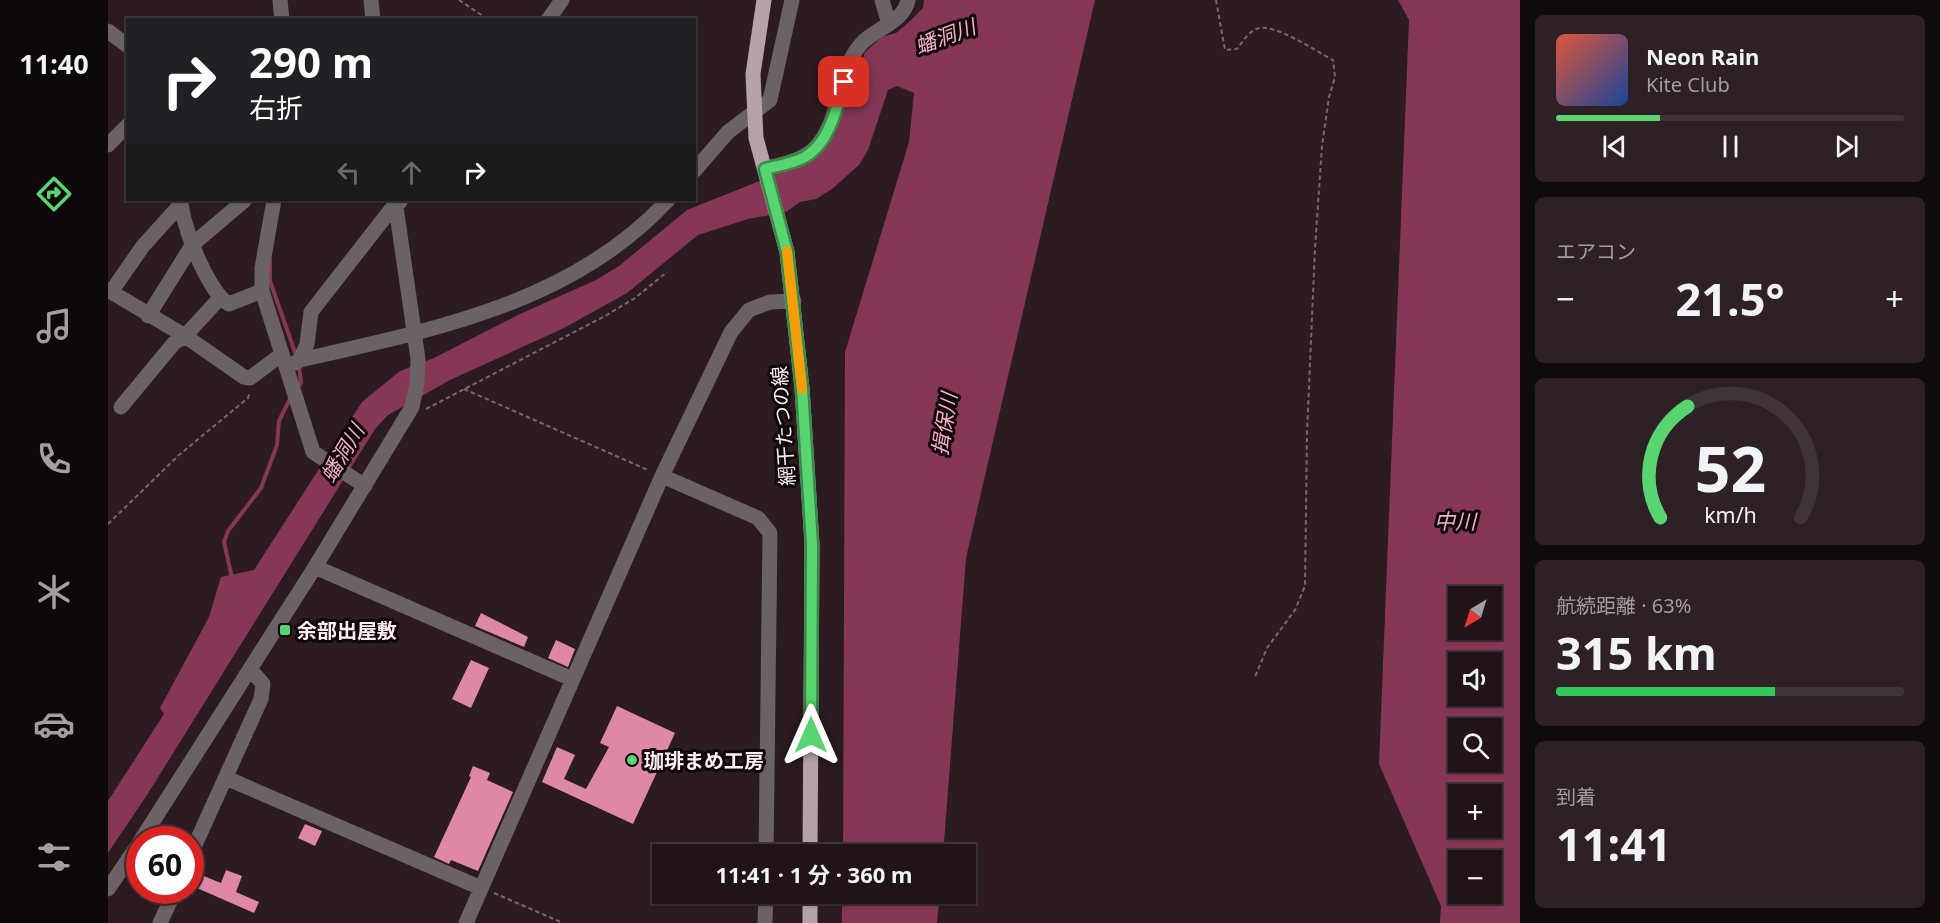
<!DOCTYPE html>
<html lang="ja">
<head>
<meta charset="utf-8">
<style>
  body { margin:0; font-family:"Noto Sans","Noto Sans JP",sans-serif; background:#2d2126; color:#f1f3f6; height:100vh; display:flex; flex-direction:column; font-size:22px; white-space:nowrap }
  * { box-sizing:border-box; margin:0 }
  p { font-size:20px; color:#a29ea2 }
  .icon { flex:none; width:33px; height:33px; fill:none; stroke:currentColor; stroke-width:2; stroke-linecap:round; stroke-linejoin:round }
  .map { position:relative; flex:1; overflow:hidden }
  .side { display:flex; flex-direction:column; gap:15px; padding:15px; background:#120b0e; width:420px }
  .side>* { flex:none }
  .top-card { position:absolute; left:18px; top:18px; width:570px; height:183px; border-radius:0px; box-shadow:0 2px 4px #0004,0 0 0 2px #3e3338; background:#202124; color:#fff; overflow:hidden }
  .needle { width:39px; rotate:218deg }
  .buttons { position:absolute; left:1340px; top:586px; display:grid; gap:12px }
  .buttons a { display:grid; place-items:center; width:54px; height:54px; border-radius:0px; background:#211419; box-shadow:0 2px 4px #0004,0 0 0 2px #3e3338; font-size:30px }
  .speed { position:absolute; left:18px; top:826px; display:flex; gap:12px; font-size:30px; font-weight:700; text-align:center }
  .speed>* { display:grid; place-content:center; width:78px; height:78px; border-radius:50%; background:#211419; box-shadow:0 2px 4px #0004,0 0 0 2px #3e3338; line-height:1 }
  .speed .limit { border:9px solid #d22; background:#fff; color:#111 }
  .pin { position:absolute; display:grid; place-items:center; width:51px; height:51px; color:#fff; margin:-26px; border-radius:12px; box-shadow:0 3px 9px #0006 }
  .me { position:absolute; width:66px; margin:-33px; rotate:0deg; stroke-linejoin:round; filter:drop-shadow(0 0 4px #0008) }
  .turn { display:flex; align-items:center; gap:21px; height:126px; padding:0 24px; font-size:27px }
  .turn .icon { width:78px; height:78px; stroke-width:2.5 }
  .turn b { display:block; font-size:42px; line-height:51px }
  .lanes { display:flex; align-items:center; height:57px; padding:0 24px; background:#0003; justify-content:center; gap:30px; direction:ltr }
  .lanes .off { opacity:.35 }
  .big { font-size:45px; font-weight:700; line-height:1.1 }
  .side .card { flex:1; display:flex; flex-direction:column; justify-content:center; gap:9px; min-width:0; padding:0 21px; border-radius:9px; background:#2d2126 }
  .side .dial { align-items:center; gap:0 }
  .dial svg { height:156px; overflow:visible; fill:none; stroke:#3e3338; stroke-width:7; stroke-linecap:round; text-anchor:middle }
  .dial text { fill:#f1f3f6; stroke:none }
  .song { display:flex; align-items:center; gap:18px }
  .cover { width:72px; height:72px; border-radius:9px; background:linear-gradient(135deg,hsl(10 70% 55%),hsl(220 70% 35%)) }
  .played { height:6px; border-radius:3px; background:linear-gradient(90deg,#58d570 30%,#3e3338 30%) }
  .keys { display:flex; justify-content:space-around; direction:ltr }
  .heat { display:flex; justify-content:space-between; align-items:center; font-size:33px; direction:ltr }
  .charge { height:9px; border-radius:4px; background:linear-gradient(90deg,#34c759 63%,#3e3338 0) }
  .trip { position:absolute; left:544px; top:844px; width:324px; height:60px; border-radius:0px; background:#211419; box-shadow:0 2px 4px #0004,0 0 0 2px #3e3338; font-weight:700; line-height:60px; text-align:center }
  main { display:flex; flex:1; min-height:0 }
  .tabs { display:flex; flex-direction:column; width:108px; justify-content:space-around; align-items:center; background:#0d080a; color:#a29ea2 }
  .tabs .icon { width:42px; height:42px }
  .tabs .on { color:#58d570 }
  .tabs b { font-size:27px; color:#f1f3f6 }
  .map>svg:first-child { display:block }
</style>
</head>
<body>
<main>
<nav class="tabs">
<b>11:40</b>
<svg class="icon on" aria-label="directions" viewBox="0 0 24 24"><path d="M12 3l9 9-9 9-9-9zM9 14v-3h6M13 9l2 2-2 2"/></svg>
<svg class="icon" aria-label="music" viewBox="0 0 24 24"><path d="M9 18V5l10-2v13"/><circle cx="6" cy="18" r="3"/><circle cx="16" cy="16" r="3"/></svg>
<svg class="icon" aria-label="phone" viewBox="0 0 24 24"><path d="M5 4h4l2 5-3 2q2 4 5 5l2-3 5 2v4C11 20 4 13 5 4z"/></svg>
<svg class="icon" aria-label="climate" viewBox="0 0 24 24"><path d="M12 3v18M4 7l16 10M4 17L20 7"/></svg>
<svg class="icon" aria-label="car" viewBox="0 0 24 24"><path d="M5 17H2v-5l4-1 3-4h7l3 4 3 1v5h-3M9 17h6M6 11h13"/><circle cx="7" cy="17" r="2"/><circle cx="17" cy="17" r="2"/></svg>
<svg class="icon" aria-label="filters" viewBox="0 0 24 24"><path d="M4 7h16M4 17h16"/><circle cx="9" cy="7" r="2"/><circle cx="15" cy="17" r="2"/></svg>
</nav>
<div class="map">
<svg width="1412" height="923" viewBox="0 0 1412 923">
  <rect width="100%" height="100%" fill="#2c1b21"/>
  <!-- water -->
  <path fill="#863757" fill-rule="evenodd" d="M816 0H987L858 558 835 855H735L737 352 801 142 806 93 789 86 780 90 760 150 751 165 724 189 708 199 692 202 678 212 640 219 590 235 519 293 456 328 342 380 280 415 267 429 39 795 0 853V801L56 714 52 708 101 617 113 577 146 570 254 402 292 371 326 358 412 314 488 280 511 266 579 210 699 162 720 143 728 130 757 52 774 37 788 33 800 23 815 8Z
    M1290 0H1412V923H1332L1333 906 1271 764 1301 20ZM1350 597H1383V630H1350ZM1350 663H1383V696H1350ZM1350 729H1383V762H1350ZM1350 795H1383V828H1350ZM1350 861H1383V894H1350Z
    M734 894H832L829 923H734Z"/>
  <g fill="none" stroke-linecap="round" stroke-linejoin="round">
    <!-- stream -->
    <path stroke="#863757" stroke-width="4" d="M162 259V281L188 355
      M189 389 193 383 191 365
      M124 578 116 542 120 531 153 488 169 445 171 421 183 397"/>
  </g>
  <!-- building -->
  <path fill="#df87a7" d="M373 613 420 637 416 647 367 626Z
    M448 640 467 649 460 667 440 658Z
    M363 660 381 668 363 708 344 699Z
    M509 706 567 733 525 824 434 782 449 747 467 755 456 779 478 789 501 747 492 743Z
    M365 766 382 773 379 780 405 792 370 871 343 860 341 864 326 857 363 777 361 776Z
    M197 824 214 831 207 846 190 838Z
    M118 870 134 876 128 892 151 902 146 913 82 885 86 872 113 883Z"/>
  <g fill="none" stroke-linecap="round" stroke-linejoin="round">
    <!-- path -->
    <path stroke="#76676c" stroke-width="2" stroke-dasharray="4.5 3" stroke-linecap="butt" d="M351 0 381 20
      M1108 0 1117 50 1129 49C1135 41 1140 33 1148 29 1164 21 1209 52 1225 60L1227 77 1221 97 1214 146 1207 248 1199 433 1197 586 1187 610 1159 648 1147 677
      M356 389 540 470
      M318 409 497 316 527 298 559 272
      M0 524 71 455 140 398 142 392
      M386 893 455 923"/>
    <!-- minor -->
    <path stroke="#6b6265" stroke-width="15" d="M172 0 174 20
      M263 0 265 20
      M774 0 781 24
      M440 20 454 0
      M0 31 20 46
      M0 145 20 125
      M657 169C674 164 694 161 707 148 735 119 727 72 754 43 768 28 796 22 800 0
      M586 171 620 132 662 100 684 0
      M73 200C73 224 101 294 121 304L154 291
      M166 200 154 268V291L174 354 205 452 257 486
      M0 290 77 336 136 377 142 378 174 354
      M3 292 35 246 73 204
      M40 316 85 244 137 200
      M192 360C324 330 464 304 560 200
      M187 363 192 360 199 344 203 312 288 203 292 202
      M13 407 66 343 77 336 111 299
      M554 476 650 518 662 533 658 855
      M207 567 464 679
      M118 778 373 888
      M33 840 207 567 304 407 309 383 310 359 287 200
      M82 856 153 699 155 684 142 669
      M0 889 32 842
      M52 923 67 891
      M358 923 554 476 623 332 641 310 662 302 686 301
      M657 923 658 894"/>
    <!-- major -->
    <path stroke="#b6a3a9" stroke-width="15" d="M656 0 645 74 648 138 679 252 694 388 704 544 702 855
      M702 894V923"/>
  </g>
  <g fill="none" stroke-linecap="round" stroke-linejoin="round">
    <!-- route casing -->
    <g stroke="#398a49" stroke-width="15">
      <path id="route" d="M703 735 704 544 694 388 679 252 657 169C668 166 682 164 693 159 721 146 729 108 736 82"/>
    </g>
    <!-- route -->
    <use href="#route" stroke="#58d570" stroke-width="10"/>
    <!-- slow -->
    <path stroke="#f59e0b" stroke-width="10" d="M679 251 694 389"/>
  </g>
  <!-- markers -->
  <g fill="#58d570" stroke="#10080b" stroke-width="2">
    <rect x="171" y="624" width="12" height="12" rx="3"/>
    <circle cx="524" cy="760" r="6"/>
  </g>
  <g text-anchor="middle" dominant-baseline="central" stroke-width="6" stroke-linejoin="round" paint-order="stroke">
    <!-- street labels -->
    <g font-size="20" fill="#fbeff2" stroke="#10080b">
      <text transform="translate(675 426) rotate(-94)">網干たつの線</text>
    </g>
    <!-- poi labels -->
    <g font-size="20" font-weight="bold" fill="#fbeff2" stroke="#10080b" text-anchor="start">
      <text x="189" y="630">余部出屋敷</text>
      <text x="536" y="760">珈琲まめ工房</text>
    </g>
    <!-- water labels -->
    <g font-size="21" font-style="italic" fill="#f4afc6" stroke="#10080b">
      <text transform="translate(837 36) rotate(-20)">蟠洞川</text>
      <text transform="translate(836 424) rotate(-81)">揖保川</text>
      <text transform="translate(234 453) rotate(-59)">蟠洞川</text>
      <text x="1347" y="521">中川</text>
    </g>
  </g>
</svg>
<div class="buttons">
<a><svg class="needle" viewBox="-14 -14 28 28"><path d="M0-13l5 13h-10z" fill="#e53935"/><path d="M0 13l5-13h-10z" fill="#a29ea2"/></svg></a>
<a><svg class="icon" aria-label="sound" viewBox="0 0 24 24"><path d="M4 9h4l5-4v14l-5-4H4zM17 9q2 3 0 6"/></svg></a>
<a><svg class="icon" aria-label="search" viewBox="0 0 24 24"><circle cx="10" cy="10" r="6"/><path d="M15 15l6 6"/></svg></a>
<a>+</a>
<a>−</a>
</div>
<div class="speed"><div class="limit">60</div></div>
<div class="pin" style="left:736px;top:82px;background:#d93025"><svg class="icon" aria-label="arrive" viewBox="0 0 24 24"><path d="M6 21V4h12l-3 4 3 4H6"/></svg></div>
<svg class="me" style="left:703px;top:735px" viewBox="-20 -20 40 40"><path d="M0-17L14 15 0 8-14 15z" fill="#58d570" stroke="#fff" stroke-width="4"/></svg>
<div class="trip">11:41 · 1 分 · 360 m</div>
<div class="top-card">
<div class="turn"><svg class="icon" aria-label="right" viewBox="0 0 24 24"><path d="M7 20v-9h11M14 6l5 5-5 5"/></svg><div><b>290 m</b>右折</div></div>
<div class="lanes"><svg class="icon off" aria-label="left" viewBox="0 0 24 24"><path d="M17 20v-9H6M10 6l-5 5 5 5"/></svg><svg class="icon off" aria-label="ahead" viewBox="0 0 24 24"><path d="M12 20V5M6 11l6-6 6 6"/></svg><svg class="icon" aria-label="right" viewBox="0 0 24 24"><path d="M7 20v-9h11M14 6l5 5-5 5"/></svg></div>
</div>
</div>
<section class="side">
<div class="card">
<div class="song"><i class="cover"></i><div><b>Neon Rain</b><p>Kite Club</p></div></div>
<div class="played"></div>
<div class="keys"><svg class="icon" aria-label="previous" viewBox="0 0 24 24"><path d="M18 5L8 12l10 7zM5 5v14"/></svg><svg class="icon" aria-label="pause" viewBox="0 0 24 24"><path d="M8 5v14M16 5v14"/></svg><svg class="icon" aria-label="next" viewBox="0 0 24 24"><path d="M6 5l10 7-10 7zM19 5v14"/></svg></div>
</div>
<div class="card"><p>エアコン</p>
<div class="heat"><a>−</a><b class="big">21.5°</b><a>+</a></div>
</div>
<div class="card dial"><svg viewBox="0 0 100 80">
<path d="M14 69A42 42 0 1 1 86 69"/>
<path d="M14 69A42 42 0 0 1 28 12" stroke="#58d570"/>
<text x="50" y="56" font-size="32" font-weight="700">52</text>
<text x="50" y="72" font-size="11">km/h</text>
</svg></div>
<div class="card"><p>航続距離 · 63%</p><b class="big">315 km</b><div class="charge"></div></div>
<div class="card"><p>到着</p><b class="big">11:41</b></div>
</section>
</main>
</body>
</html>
